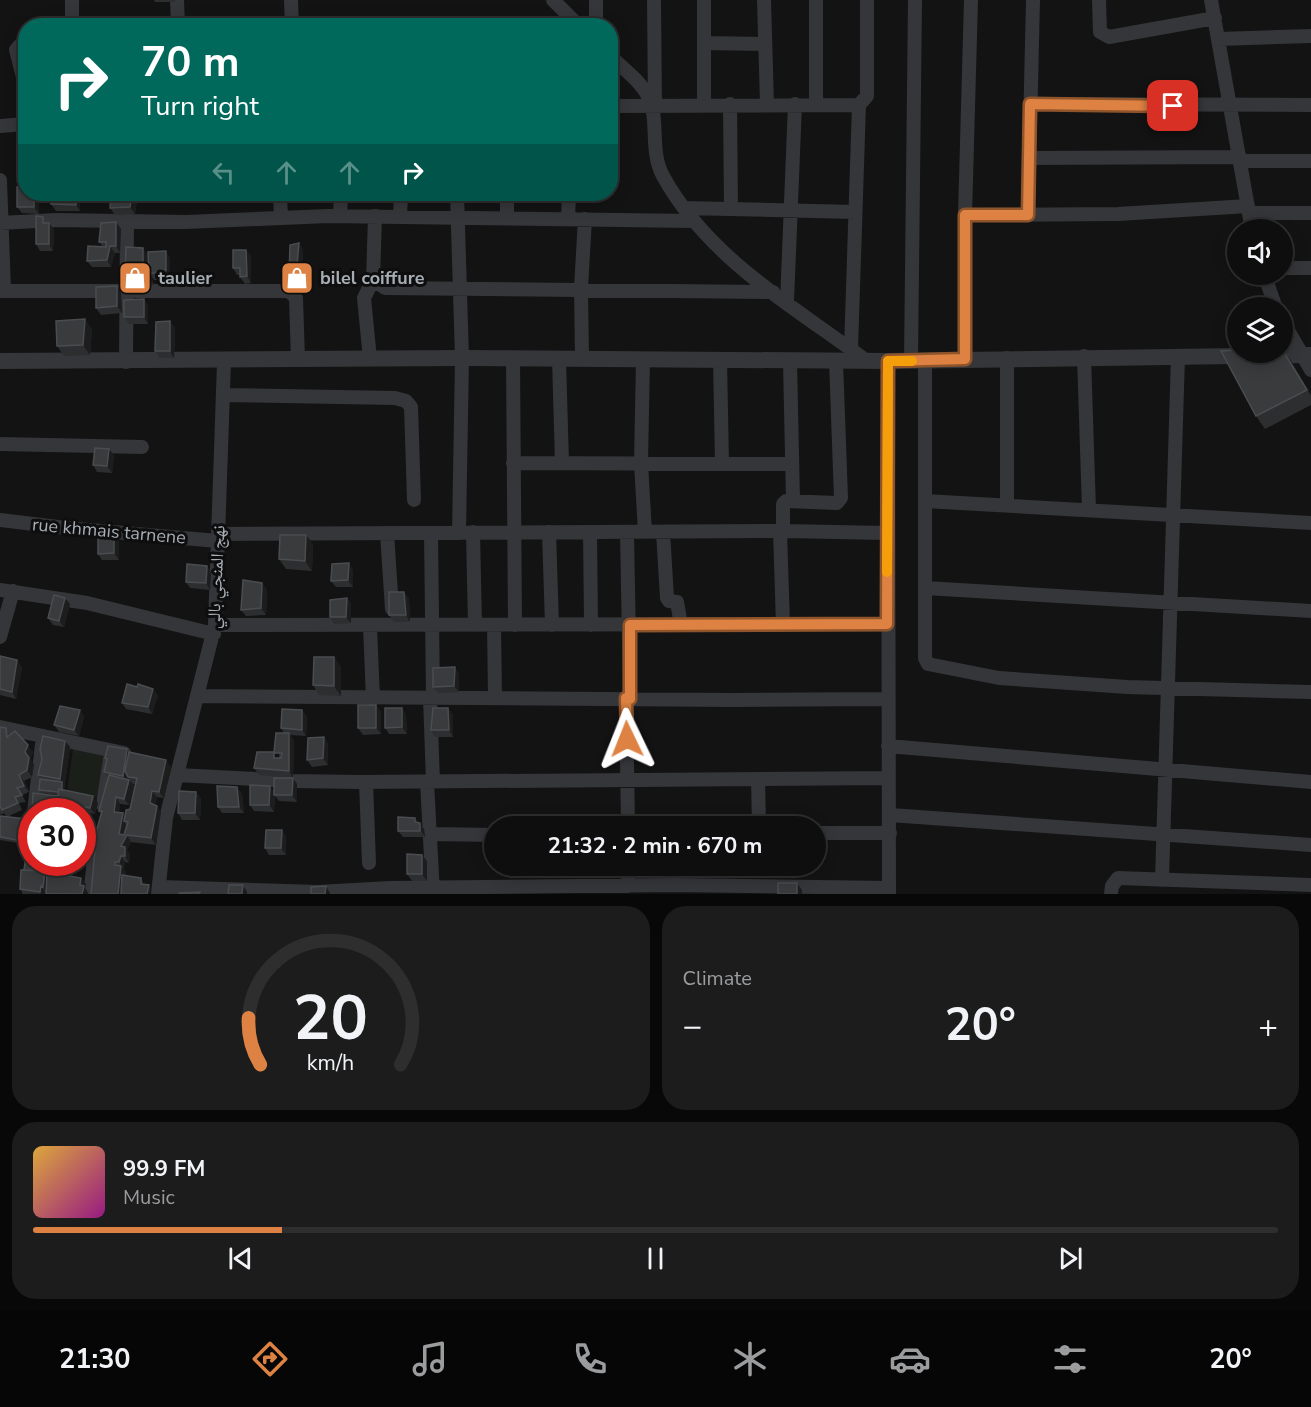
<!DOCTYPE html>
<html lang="en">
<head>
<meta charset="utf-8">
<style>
  body { margin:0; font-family:"Nunito Sans","Noto Naskh Arabic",sans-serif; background:#1c1c1d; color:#f1f3f6; height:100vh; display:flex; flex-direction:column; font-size:22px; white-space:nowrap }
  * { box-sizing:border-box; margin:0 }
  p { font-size:20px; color:#9b9c9e }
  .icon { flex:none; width:33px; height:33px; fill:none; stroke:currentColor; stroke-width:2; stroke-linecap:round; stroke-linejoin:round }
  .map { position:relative; height:894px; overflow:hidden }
  .sheet { display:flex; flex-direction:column; gap:12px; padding:12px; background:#080808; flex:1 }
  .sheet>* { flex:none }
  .top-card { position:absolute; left:18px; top:18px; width:600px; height:183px; border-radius:24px; box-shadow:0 3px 15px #0003,0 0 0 2px #2e2e2f; background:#00695c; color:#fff; overflow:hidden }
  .fabs { position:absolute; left:1227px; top:219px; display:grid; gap:12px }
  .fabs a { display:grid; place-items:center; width:66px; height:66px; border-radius:50%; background:#0e0e0f; box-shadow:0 3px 15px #0003,0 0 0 2px #2e2e2f; font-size:30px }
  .speed { position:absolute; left:18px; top:798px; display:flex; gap:12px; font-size:30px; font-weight:700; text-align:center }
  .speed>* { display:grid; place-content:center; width:78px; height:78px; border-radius:50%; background:#0e0e0f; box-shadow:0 3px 15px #0003,0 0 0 2px #2e2e2f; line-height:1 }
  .speed .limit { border:9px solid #d22; background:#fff; color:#111 }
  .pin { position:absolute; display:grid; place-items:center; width:51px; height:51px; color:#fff; margin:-26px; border-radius:12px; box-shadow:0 3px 9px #0006 }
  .me { position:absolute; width:66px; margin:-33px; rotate:358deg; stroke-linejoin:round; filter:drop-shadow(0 0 4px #0008) }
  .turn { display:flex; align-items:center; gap:21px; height:126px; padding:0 24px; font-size:27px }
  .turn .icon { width:78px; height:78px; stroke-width:2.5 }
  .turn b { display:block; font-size:42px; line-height:51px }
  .lanes { display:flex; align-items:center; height:57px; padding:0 24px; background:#0003; justify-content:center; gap:30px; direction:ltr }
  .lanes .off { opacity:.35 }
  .big { font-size:45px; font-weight:700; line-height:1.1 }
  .sheet .widget { flex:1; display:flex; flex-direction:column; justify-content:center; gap:9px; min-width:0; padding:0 21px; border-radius:24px; background:#1c1c1d }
  .sheet .dial { align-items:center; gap:0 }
  .dial svg { height:156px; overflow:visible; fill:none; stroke:#2e2e2f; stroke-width:7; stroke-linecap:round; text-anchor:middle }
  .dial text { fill:#f1f3f6; stroke:none }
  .song { display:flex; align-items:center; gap:18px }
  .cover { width:72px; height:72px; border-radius:9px; background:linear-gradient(135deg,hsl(40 70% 55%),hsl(310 70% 35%)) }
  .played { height:6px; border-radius:3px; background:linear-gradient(90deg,#dd8242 20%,#2e2e2f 20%) }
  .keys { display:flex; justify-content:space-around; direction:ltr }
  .heat { display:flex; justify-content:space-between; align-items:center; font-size:33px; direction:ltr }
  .sheet .tiles { flex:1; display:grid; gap:12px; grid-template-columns:1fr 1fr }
  .widget:last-child { grid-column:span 2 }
  .trip { position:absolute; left:484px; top:816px; width:342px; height:60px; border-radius:30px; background:#0e0e0f; box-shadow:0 3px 15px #0003,0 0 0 2px #2e2e2f; font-weight:700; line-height:60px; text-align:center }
  .tab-bar { display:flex; height:96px; justify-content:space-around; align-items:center; background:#060606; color:#9b9c9e }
  .tab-bar .icon { width:42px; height:42px }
  .tab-bar .on { color:#dd8242 }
  .tab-bar b { font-size:27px; color:#f1f3f6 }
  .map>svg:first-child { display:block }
</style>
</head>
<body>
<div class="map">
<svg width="1311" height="894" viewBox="0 0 1311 894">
  <rect width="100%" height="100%" fill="#131314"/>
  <!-- green -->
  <path fill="#1a1f1a" d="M73 749 105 753 97 798 67 793Z"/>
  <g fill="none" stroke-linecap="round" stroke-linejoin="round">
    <!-- minor -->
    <path stroke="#343639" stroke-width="14" d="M177 0 178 26
      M291 0 292 26
      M553 0 579 26
      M596 0V26
      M654 0 655 106
      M704 0V105
      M764 0 767 104
      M816 0V105
      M1099 0 1100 32 1109 37 1215 18
      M1211 0 1252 230
      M72 26V0
      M1219 39 1311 36
      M704 43 765 44
      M26 46H19L16 50 24 81 26 105
      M610 56C623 68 640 81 648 96 660 121 649 150 663 176 708 258 793 306 867 361
      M730 104 731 209
      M1030 104 1311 105
      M610 106 859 105 867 96V0
      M0 126 26 124
      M1029 158 1240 157
      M1240 161H1311
      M0 180 4 290
      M280 194 281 218
      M457 194 462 358 459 533
      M684 208 855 212
      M1249 213H1311
      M965 215 1118 214 1248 206
      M1028 215 1033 0
      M340 216 341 194
      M375 216 373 280 385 288 773 292
      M400 217 401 194
      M507 218V194
      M568 219 569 194
      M0 223 56 220 186 222 328 216 693 221
      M1282 268H1311
      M1264 274 1276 308
      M0 291H289L296 298 298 360
      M787 302 795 104
      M1282 320 1311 370
      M851 349 859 105
      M1084 356 1089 510
      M513 358 515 625
      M1007 358V505
      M370 359 364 298 373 280
      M559 359 562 463
      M582 359 581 288 585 219
      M643 359 641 463 645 532
      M965 359V215L971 0
      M720 360 722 463
      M925 360V658L928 664 999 678 1127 687 1311 692
      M790 361 793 501
      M888 361 889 894
      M911 361 915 0
      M126 362 127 221
      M224 395 395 398 406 401 411 407 414 500
      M0 444 142 447
      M513 463 792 464
      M925 501 1311 523
      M0 520 66 528 218 541
      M780 531 783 625
      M783 531V504L786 501 837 503 841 498 836 361
      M473 532 475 625
      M549 532 552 625
      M590 532 591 625
      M627 532 630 698
      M663 532 667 598 669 601 677 602 681 625
      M387 533 392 609
      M431 533 433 698
      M218 534 783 531 887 533
      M925 588 1311 611
      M0 590 87 603 214 634
      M215 625 887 624
      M494 625 495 698
      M370 626 373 699
      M0 637 13 591
      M197 696 732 700 888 699
      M430 698 433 782
      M626 698 628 826
      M0 727 124 753
      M888 746 1311 782
      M177 775 293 781 359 782 889 778
      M758 779 759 826
      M366 782 369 863
      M427 782 433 894
      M103 805 110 759
      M34 812 43 736
      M890 815 1311 845
      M816 833H890
      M431 834 495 835
      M1162 880 1178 356
      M628 886V866
      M159 887 318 892 390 888 674 885 889 888
      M90 894 96 844
      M158 894 166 818 215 625 224 362
      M1111 894 1112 886 1118 878 1311 885"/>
    <!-- tertiary -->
    <path stroke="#343639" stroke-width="16" d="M0 361 462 358 888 361 1311 355"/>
  </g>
  <!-- wall -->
  <path fill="#2c2e2f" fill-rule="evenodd" d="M154 0H175V2H155Z
    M26 194H34V197L39 203V214L22 213 17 207Z
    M51 194H72L73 196 80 203V211H56L51 204Z
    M84 194H108V196L87 197Z
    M138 194 135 214 115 215 110 208Z
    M47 223H49L54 230 53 251H40L36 244Z
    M121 229 120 253H115L111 267H92L87 261 103 247 99 242Z
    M299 243 303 250 301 282H294L289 276Z
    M246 250 251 256V283L245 284 240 277V275H237L233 268Z
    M148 255 170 258V276H165V280H154L151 276 154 285 132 287 125 277Z
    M117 286 121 293 122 313 101 315 96 308Z
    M144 299 148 306V324H129L124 317Z
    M170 321 175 328 174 358H160L155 351Z
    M92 329 90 355 64 356 57 346Z
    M1282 349 1291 361 1311 395V405L1265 429 1256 416Z
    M114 455 112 473 97 472 93 465Z
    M119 540V560H102L98 554Z
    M313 544 312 571 286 569 279 559Z
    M207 566 211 573 210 590 190 588 186 582Z
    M353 570V587H336L331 581Z
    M267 589 266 615 246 616 241 610Z
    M347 598 351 604V623L334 624 330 617Z
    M409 598 410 622H394L389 615Z
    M70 604 64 627 53 625 48 618Z
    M0 656 22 667 16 699 0 695Z
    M334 657 341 667V696L319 695 313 685Z
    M459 674V692L438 693 433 687Z
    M137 687 158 695 152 714 126 709 122 703Z
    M376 705 381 712V734L363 735 358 728Z
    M402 708 406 715 407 734H389L385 728Z
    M448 708 453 715V737H435L431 730Z
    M80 710 84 717 79 736 59 732 54 725Z
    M302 710 307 717 306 736 290 735 294 740 293 778 297 784V802L279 801 275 796 274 812 254 811 250 805 274 791 291 778 259 775 254 768 274 752 284 733 281 728ZM274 753H279V758H274Z
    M0 727 33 752 30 759 34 764 32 777 24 781 29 792 22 795 26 802 19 803 22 810 7 817 26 819 28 823 24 844 0 840V816L7 817 4 813 1 815 0 814Z
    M324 737 328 744V765L312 767 307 760Z
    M65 741 70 747 64 790 98 803 95 814 90 813 89 819 84 818 90 825 88 837 92 842 90 852 82 851V812H32L58 796V795L41 793 39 790 40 779 38 775Z
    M129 752 171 767 164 798 157 797 155 805 161 812 156 845 131 842 127 850 130 854 129 863 125 862 123 869 126 872 125 876 141 878 143 882V884L151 888 91 894 101 814 99 811 108 778 104 772 107 761 105 758ZM131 781 133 784H135L130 809 125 816 119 813 120 804 129 805 134 787Z
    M237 787 242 794 244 813H222L218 807Z
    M196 792 201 799 200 820H182L178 813Z
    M415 818 424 829 425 837H403L398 831Z
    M286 836V855H269L265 848Z
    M427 861V881H412L407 874Z
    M57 862H80L79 867 58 864Z
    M51 867 53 870V873L86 884 85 888 88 893V894H22V892L20 889Z"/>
  <!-- shaded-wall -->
  <path fill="#1d1d1e" d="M29 194H34V203L29 197Z
    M132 194H138L135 214 130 207Z
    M76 196 80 203V211L76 205Z
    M34 197 39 203V214L34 207Z
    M116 222 121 229 120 253 116 246Z
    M49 223 54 230 53 251 49 244Z
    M299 243 303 250 301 282 296 276Z
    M110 246 115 253 111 267 107 260Z
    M143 248 150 258 149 273 151 276 154 285 147 276 143 261Z
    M246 250 251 256V283L247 276Z
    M166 251 170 258V276L166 270Z
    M160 270 165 276V280L160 273Z
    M117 286 121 293 122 313 117 306Z
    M144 299 148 306V324L144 317Z
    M85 319 92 329 90 355 83 345Z
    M170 321 175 328 174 358 170 351Z
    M1282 349 1291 361 1311 396 1307 390Z
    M109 449 114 455 112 473 107 466Z
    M114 533 119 540V560L114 553Z
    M306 535 313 544 312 571 305 561Z
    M349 563 353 570V587L348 580Z
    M207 566 211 573 210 590 206 583Z
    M262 583 267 589 266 615 261 608Z
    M404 592 409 598 410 622 406 615Z
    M65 598 70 604 64 627 59 621Z
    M347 598 351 604V623L346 617Z
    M334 657 341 667V696L334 686Z
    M17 660 22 667 16 699 12 692Z
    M455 667 459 674V692L454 686Z
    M153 689 158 695 152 714 148 707Z
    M376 705 381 712V734L376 728Z
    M402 708 406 715 407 734 402 727Z
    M448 708 453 715V737L449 730Z
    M80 710 84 717 79 736 74 730Z
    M302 710 307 717 306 736 302 730Z
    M289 733 294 740 293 778 289 771Z
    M324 737 328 744V765L323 758Z
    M65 741 70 747 63 796 61 792 62 782 60 779Z
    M28 745 33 752 30 759 25 752Z
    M127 749 134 758 128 777 134 787 129 805 124 799 129 783 123 776Z
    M29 758 34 764 32 777 27 770Z
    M166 760 171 767 164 798 159 792Z
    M19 775 24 781 29 792 24 786Z
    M293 778 297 784V802L292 795Z
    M270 786 275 793 274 812 269 805Z
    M237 787 242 794 244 813 239 807Z
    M152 791 157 797 154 810 150 803Z
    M196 792 201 799 200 820 195 813Z
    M93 796 98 803 95 814 90 808Z
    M116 797 120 804 119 818 114 812Z
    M57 800 62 807 61 812H56Z
    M157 806 161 812 156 845 151 838Z
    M85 807 90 813 89 819 85 813Z
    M123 813 127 820 124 821 126 825 124 840 119 834Z
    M415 818 424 829 425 837 415 822Z
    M26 819 28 823 24 844 22 841Z
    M85 819 90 825 89 837 84 830Z
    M282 830 286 836V855L281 848Z
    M127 835 131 842 127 850 130 854 129 863 125 856 121 846Z
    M88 836 92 842 90 852 86 846Z
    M422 855 427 861V881L422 874Z
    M121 856 125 862 124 869 119 862Z
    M46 862H52L51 867 53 870 50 894H48L43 887Z
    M121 866 126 872 124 894H118Z
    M81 878 86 884 85 888 88 893V894H82L80 885Z
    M797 883 802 890V894H797Z
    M149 885 151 888 150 894H147Z
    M243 885 247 892V894H242Z
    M41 886 47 894H41L40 892Z
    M326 886 330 893V894H325Z"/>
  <!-- building -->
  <path fill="#393b3d" stroke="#4a4d50" stroke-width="1.5" fill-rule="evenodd" d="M17 187H26V194H29V197H34V207H17Z
    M51 194H68L69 197 76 196V205L51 204Z
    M115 194H132L130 207 110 208 111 195H115Z
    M36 216 43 217V223H49V244H36Z
    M116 222V246H110L107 260 87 261 88 246 106 247V242H99L101 223Z
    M299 243 296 276H289L290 245Z
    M126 247 143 248V261L147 276 125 277Z
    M233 250H246L247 276 240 277V268H233Z
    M166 251V270H160V273H149L148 252Z
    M117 286V306L96 308V287Z
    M144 299V317H124V300Z
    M85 319 83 345 57 346 56 321Z
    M170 321V351H155L156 322Z
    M1282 349 1307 390 1256 416 1221 351 1238 350V352H1282Z
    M95 448 109 449 107 466 93 465Z
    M98 533H114V553L98 554Z
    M280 535H306L305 561 279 559Z
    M349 563 348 580 331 581 332 564Z
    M187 564 207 566 206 583 186 582Z
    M243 580 262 583 261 608 241 610Z
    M389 592H404L406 615H389Z
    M54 595 65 598 59 621 48 618Z
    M347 598 346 617H330V600Z
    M0 656 17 660 12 692 0 689Z
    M314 657H334V686L313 685Z
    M455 667 454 686 433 687V668Z
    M127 684 137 687 138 684 153 689 148 707 122 703Z
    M358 705H376V728H358Z
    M60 706 80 710 74 730 54 725Z
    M385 708H402V727L385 728Z
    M433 708H448L449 730H431Z
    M282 709 302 710V730L281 728Z
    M0 727 6 728 7 737 15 731 28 745 25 752 29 758 27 770 19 775 24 786 17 788 22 795 15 797 18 803 2 810 0 806Z
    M276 733H289V771L254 768 257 752H274ZM274 753H282L281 758H274Z
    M43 736 65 741 60 779 38 775 42 759 40 749Z
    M324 737 323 758 307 760 308 738Z
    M108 746 127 749 123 776 104 772 107 759 105 758Z
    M129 752 166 760 159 792 152 791 150 803 157 806 151 838 127 835 121 846 125 847V856H121L119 862H115V865L121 866 118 894H91L97 829 102 811H99L109 775 129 780 124 799 116 797 114 812 123 813 119 834 124 835 128 822 124 821 126 810 130 809 137 778 128 777 125 771Z
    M274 778H293L292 795H274Z
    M40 779 62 782V790L59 789 58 792 39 790Z
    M250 785 270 786 269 805H250Z
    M217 786 237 787 239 807H218Z
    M59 789 93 796 90 808 85 807V813L82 812H59L62 802 57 800 56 812H32L33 793 58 796Z
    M179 791 196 792 195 813H178Z
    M0 816 26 819 22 841 0 837Z
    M398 817 415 818V822L420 823V831H398Z
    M82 818 85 819 84 830H82Z
    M31 819 32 862H46L48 864 47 874 45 871 24 870Z
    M266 830H282L281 848H265Z
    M82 835 88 836 86 846 82 845Z
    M407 854 422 855V874H407Z
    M21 870 45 871 43 887 41 886 40 892 20 889Z
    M47 872 81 878 80 885 84 886 82 894H46Z
    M122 875 141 878V884L149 885 147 894H121Z
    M778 883H797V894H778Z
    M229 885H243L242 894H228Z
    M326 886 325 894H311V887Z
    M200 892 199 894H179V893Z"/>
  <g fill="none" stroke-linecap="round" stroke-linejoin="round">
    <!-- route casing -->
    <g stroke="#90542b" stroke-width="15">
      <path id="route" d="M627 739 626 698 630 699V625L887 624 888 361 965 359V215H1028L1030 104 1173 106"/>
    </g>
    <!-- route -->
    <use href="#route" stroke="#dd8242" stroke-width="10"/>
    <!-- slow -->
    <path stroke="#f59e0b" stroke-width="10" d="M887 572 888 361H912"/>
  </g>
  <!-- icons -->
  <defs>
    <g id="shop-square" transform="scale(1.725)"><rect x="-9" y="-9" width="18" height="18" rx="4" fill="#dd8242" stroke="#0e0e0f"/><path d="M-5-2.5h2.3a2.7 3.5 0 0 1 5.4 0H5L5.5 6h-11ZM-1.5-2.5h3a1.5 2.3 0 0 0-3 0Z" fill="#fff"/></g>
  </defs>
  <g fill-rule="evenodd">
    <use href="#shop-square" x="135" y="278"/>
    <use href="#shop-square" x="297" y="278"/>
  </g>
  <g text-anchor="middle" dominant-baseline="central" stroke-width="6" stroke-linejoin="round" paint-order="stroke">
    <!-- poi labels -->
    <g font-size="18" font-weight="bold" fill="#a6adb3" stroke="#0e0e0f" text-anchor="start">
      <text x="158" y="278">taulier</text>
      <text x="320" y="278">bilel coiffure</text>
    </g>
    <!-- street labels -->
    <g font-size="18" fill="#a6adb3" stroke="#0e0e0f">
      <text transform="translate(109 531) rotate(5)">rue khmais tarnene</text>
      <text transform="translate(216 577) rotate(-87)">نهج المنجي بالي</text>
    </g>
  </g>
</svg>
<div class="fabs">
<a><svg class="icon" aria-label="sound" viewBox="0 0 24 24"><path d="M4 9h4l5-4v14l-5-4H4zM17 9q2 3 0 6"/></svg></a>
<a><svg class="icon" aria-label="layers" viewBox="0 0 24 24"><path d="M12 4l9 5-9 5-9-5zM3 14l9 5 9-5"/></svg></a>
</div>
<div class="speed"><div class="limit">30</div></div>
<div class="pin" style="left:1173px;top:106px;background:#d93025"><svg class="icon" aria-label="arrive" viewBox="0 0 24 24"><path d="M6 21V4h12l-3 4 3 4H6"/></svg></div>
<svg class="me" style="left:627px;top:739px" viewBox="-20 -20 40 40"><path d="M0-17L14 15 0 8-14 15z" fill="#dd8242" stroke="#fff" stroke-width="4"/></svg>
<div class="trip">21:32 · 2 min · 670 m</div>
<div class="top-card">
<div class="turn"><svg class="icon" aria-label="right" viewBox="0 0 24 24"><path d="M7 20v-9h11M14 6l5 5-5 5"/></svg><div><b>70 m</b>Turn right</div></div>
<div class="lanes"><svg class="icon off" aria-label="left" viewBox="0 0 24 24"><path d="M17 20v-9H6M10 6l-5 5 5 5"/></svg><svg class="icon off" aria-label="ahead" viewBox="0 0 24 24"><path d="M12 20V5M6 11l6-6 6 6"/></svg><svg class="icon off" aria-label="ahead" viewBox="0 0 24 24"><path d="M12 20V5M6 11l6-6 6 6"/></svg><svg class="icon" aria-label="right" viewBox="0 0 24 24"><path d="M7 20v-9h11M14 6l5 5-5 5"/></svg></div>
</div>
</div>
<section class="sheet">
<div class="tiles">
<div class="widget dial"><svg viewBox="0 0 100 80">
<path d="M14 69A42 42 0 1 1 86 69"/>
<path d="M14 69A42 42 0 0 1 8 45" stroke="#dd8242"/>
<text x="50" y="56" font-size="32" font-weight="700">20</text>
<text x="50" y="72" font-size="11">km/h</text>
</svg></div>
<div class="widget"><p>Climate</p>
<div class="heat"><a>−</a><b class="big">20°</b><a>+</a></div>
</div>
<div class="widget">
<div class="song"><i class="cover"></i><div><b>99.9 FM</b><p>Music</p></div></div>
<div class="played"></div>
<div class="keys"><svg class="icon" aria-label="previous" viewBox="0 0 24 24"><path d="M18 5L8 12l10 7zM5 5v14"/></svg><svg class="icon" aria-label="pause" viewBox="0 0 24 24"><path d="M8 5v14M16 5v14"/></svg><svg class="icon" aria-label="next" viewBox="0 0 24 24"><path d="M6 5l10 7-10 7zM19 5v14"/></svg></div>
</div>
</div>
</section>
<nav class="tab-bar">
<b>21:30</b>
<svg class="icon on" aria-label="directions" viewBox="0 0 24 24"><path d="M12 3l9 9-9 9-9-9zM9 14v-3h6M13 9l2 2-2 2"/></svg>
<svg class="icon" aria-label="music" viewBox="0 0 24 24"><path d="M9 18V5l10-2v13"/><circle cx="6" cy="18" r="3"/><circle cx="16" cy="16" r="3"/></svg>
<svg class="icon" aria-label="phone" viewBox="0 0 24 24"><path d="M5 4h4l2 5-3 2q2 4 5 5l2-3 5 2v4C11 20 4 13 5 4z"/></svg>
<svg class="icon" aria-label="climate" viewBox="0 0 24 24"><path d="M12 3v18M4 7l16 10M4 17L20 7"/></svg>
<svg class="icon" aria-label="car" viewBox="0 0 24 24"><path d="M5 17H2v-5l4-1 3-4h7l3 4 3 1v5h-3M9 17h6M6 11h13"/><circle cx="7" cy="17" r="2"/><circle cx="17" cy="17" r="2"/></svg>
<svg class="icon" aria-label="filters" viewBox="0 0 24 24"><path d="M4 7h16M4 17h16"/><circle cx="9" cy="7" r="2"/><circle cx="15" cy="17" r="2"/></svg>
<b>20°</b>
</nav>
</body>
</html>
